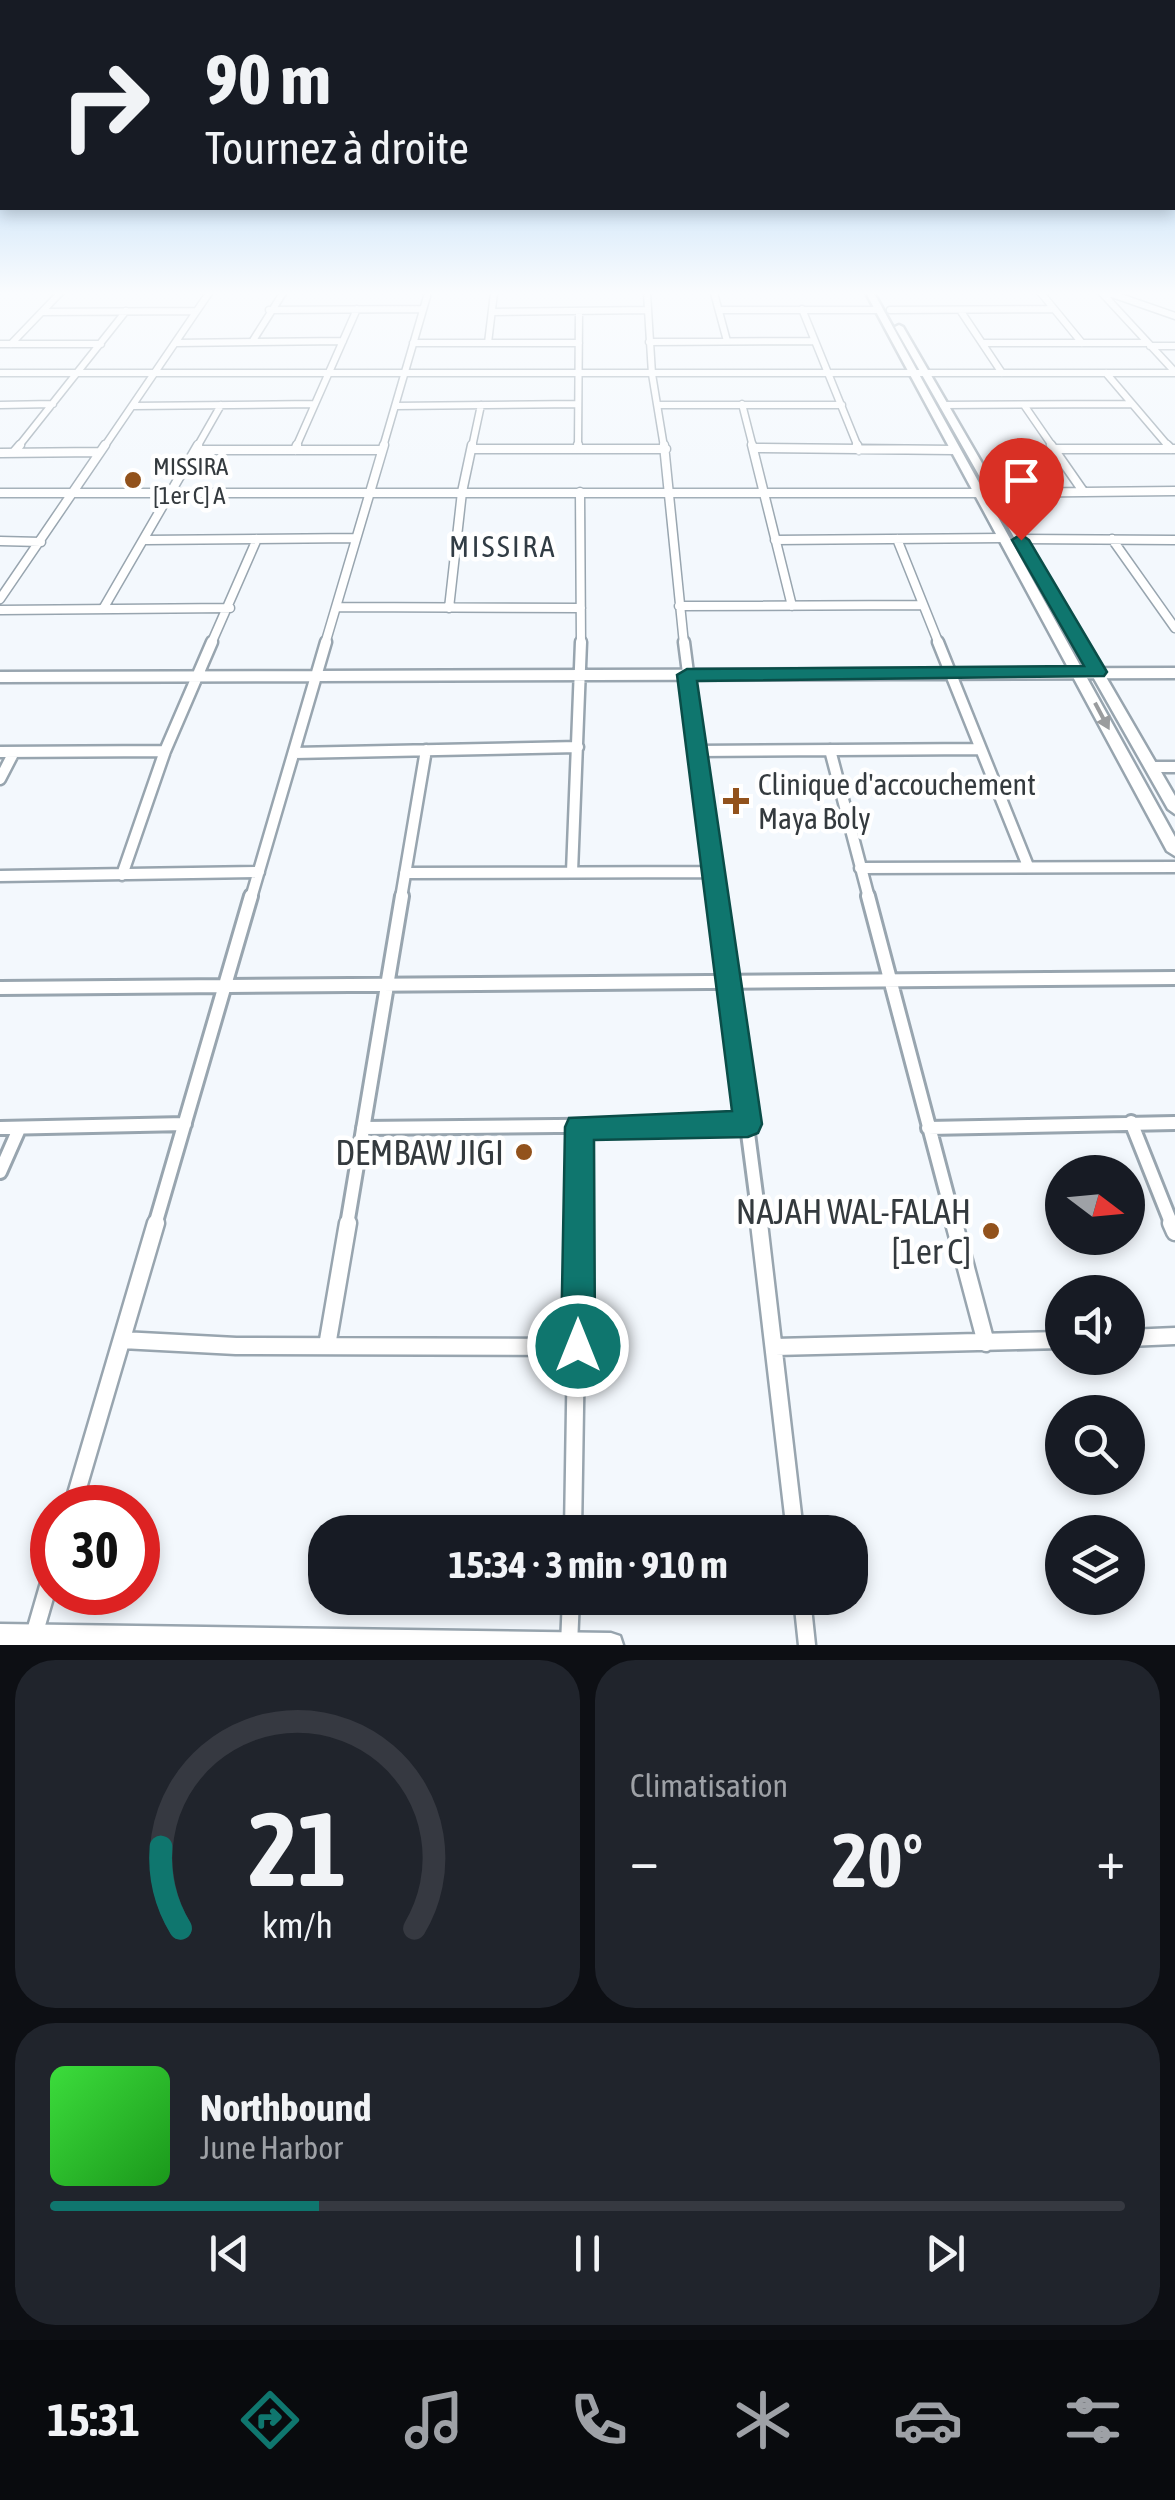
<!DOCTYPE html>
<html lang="fr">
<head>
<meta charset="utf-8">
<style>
  body { margin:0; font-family:"Asap Condensed",sans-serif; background:#20242c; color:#f1f3f6; height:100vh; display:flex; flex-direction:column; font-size:38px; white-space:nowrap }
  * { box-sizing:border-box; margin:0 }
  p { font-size:32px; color:#9ea1a6 }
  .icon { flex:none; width:55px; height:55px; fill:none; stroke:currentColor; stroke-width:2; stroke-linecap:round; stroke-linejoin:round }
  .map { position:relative; height:1645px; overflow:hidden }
  .drawer { display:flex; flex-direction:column; gap:15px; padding:15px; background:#0d0f14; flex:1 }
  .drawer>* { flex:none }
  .hud { position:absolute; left:0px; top:0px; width:1175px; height:210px; box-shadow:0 5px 15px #0003; background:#171b24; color:#f1f3f6; overflow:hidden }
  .needle { width:65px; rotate:106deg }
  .fabs { position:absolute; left:1045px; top:1155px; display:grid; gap:20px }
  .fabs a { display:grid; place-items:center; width:100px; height:100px; border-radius:50%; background:#171b24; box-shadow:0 5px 15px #0003; font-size:50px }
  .speed { position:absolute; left:30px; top:1485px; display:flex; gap:20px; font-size:50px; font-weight:700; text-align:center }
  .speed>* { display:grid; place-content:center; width:130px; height:130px; border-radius:50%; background:#171b24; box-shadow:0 5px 15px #0003; line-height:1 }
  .speed .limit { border:15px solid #d22; background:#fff; color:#111 }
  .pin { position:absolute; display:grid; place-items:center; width:85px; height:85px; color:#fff; margin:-102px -42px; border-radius:50% 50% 50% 0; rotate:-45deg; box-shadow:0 0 10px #0007 }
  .pin .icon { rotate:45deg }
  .me { position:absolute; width:110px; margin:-55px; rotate:0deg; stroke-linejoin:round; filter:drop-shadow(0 0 8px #0008) }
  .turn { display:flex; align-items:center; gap:35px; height:210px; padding:0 40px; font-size:45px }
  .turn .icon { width:130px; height:130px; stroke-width:2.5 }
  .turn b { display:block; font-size:70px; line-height:85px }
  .big { font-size:75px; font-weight:700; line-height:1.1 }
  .drawer .tile { flex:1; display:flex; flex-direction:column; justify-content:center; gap:15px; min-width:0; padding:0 35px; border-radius:40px; background:#20242c }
  .drawer .dial { align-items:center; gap:0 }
  .dial svg { height:260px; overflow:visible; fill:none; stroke:#363941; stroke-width:7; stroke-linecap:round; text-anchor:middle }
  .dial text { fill:#f1f3f6; stroke:none }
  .song { display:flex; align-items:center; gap:30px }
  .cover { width:120px; height:120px; border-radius:15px; background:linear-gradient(135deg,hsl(120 70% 55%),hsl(120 70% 35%)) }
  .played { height:10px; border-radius:5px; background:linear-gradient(90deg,#0f766e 25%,#363941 25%) }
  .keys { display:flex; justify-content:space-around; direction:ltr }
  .heat { display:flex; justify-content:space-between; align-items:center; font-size:55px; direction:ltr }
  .drawer .tiles { flex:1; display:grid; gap:15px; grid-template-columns:1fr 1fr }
  .tile:last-child { grid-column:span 2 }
  .trip { position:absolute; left:308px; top:1515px; width:560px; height:100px; border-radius:40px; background:#171b24; box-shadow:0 5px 15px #0003; font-weight:700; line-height:100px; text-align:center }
  .menu { display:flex; height:160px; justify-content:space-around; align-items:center; background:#090b0e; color:#9ea1a6 }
  .menu .icon { width:70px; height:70px }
  .menu .current { color:#0f766e }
  .menu b { font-size:45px; color:#f1f3f6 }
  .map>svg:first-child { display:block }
</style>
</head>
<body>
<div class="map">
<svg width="1175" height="1645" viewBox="0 0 1175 1645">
  <rect width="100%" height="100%" fill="#f3f8fd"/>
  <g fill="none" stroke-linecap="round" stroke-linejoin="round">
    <!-- street-far4 casing -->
    <g stroke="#98a5af" stroke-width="9">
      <path id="street-far4" d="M647 293 652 374 664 447
        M714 293 727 341
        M1041 293 1082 343
        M1102 293 1175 372
        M1109 293 1175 316
        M802 309 858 447
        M269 310 423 309
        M719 310H879
        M890 310 1053 309
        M960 310 1002 373
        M42 312 196 311
        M492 312 647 310
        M252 342 283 293
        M649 342 815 341
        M176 343 343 341
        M413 343H579
        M488 343 494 293
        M982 343H1148
        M0 344H101
        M11 344 60 293
        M1150 346H1175
        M0 373H1175
        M1106 373 1169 447
        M742 404 753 447
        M0 405 53 404
        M660 405H842
        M943 405 1131 404
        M1024 405 1053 447
        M133 406 315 404
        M395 406 578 404
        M18 447 126 311
        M104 447 209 293
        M197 447 221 405
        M296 447 357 309
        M383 447 428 293
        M472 447 481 405
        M578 447 579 311"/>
    </g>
    <!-- street-far3 casing -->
    <g stroke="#98a5af" stroke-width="11">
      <path id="street-far3" d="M664 445 684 644
        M752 445 792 606
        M857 445 859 450
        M1051 445 1083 491
        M1167 445 1171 449
        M753 448 954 450
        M472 449H666
        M578 449V445
        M1054 449H1175
        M196 450H382
        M295 450 297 445
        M14 452 20 445
        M0 453 100 452
        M580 492 581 644
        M0 493H978
        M995 493 1175 491
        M897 539 939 644
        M1021 539 1175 540
        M1112 539 1175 628
        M146 540 356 538
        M775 540 1003 538
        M0 541 41 542
        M0 599 105 445
        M679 606 923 605
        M336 607 581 608
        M449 608 462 492 472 445
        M103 609 198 445
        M0 610 230 608
        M211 644 257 539
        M325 644 384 445"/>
    </g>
    <!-- street-far2 casing -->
    <g stroke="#98a5af" stroke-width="15">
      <path id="street-far2" d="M684 642 717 898
        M938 642 1028 866
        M0 677 1175 673
        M830 750 869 898
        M696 751 981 749
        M0 752 165 751
        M294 753 578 747
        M1153 767H1175
        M0 779 14 752
        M860 868 1175 867
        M572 872 581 642
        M405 873 714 872
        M122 875 165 751 212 642
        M0 876 259 872
        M251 898 326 642
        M401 898 426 750"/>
    </g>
    <!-- street-far1 casing -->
    <g stroke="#98a5af" stroke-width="18">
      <path id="street-far1" d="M717 896 760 1225
        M868 896 955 1225
        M0 988 1175 978
        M1131 1122 1172 1225
        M0 1128 185 1124
        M363 1128 748 1124
        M928 1128 1175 1123
        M0 1172 19 1129
        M155 1225 251 896
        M347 1225 402 896
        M578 1225 580 1127"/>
    </g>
    <!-- street casing -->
    <g stroke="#98a5af" stroke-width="21">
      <path id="street" d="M759 1223 795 1532
        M954 1223 986 1343
        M1171 1223 1175 1232
        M1128 1338 1175 1336
        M122 1340 236 1346 578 1347
        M327 1346 348 1223
        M775 1347 1062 1340
        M72 1508 156 1223
        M573 1532 578 1223
        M802 1598 807 1645
        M34 1635 52 1573
        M569 1645 571 1598"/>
    </g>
    <!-- secondary casing -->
    <g stroke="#98a5af" stroke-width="5">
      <path id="secondary" d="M0 1624 611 1633 620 1636 623 1645H0Z"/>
    </g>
    <!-- primary casing -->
    <g stroke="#98a5af" stroke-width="5">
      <path id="primary" d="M866 293H874L1175 837V856L1167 851Z
        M899 325 903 327 1175 796V814L1168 809 895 327Z"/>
    </g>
    <!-- street-far4 -->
    <use href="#street-far4" stroke="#fff" stroke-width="6"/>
    <!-- street-far3 -->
    <use href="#street-far3" stroke="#fff" stroke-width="8"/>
    <!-- street-far2 -->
    <use href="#street-far2" stroke="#fff" stroke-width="10"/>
    <!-- street-far1 -->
    <use href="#street-far1" stroke="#fff" stroke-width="12"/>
    <!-- street -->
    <use href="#street" stroke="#fff" stroke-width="16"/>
    <!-- secondary -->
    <use href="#secondary" fill="#fff" fill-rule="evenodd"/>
    <!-- primary -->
    <use href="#primary" fill="#fff" fill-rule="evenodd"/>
  </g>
  <!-- one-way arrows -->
  <defs><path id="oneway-solid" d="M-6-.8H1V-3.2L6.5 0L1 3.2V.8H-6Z" transform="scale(2.5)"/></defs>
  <use fill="#9a9c9e" href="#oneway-solid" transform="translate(1102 716) rotate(62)"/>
  <!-- sky -->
  <linearGradient id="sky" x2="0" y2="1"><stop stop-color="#85bef0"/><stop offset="0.56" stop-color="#fafcfe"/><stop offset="1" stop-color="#fafcfe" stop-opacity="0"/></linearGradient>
  <rect width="1175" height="523" fill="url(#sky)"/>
  <!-- route -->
  <path fill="#0f766e" stroke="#0a4d48" stroke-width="2.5" d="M1021 534 1029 540 1107 672 1104 676 697 681 762 1124 758 1133 748 1137 594 1140 595 1346 590 1359 578 1363 566 1359 561 1346 565 1127 569 1118 732 1111 677 675 687 669 1084 666 1012 540Z"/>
  <!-- markers -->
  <g fill="#92521c" stroke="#fff" stroke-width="4">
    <circle cx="133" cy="480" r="10"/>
    <path d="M731 786h10v10h10v10h-10v10h-10v-10h-10v-10h10z"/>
    <circle cx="524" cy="1152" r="10"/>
    <circle cx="991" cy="1231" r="10"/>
  </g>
  <g text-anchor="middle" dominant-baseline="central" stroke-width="9" stroke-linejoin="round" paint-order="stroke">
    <!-- far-poi labels -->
    <g font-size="25" fill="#343a3e" stroke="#fff" text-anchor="start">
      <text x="153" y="466">MISSIRA<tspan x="153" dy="29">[1er C] A</tspan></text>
    </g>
    <!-- far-quarter labels -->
    <g font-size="30" letter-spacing="2.5" fill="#313c44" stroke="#fff">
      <text x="503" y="546">MISSIRA</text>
    </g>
    <!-- poi labels -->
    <g font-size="30" fill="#343a3e" stroke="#fff" text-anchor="start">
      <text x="758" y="784">Clinique d'accouchement<tspan x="758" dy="34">Maya Boly</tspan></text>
    </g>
    <!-- near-poi labels -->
    <g font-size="35" fill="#343a3e" stroke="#fff" text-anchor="end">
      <text x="504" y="1152">DEMBAW JIGI</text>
      <text x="971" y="1211">NAJAH WAL-FALAH<tspan x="971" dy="40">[1er C]</tspan></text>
    </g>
  </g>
</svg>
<div class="fabs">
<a><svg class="needle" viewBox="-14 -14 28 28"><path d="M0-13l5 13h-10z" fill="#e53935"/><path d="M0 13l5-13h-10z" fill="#9ea1a6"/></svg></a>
<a><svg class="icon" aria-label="sound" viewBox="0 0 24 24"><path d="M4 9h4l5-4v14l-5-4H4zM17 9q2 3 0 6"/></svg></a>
<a><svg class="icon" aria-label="search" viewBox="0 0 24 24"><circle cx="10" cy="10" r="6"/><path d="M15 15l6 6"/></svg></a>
<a><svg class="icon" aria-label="layers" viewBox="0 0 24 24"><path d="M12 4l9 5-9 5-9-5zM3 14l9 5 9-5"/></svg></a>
</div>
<div class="speed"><div class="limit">30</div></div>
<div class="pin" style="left:1021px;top:540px;background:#d93025"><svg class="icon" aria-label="arrive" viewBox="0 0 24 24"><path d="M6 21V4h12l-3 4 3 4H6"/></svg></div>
<svg class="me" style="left:578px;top:1346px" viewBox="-20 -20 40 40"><circle r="17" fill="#0f766e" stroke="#fff" stroke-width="3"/><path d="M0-11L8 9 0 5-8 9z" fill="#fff"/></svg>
<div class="trip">15:34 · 3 min · 910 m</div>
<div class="hud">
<div class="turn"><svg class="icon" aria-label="right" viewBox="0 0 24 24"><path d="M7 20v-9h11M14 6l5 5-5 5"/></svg><div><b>90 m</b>Tournez à droite</div></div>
</div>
</div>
<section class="drawer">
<div class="tiles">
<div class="tile dial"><svg viewBox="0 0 100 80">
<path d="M14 69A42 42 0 1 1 86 69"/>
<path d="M14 69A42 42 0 0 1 8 44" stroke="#0f766e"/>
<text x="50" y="56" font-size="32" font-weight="700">21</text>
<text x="50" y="72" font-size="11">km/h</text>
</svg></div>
<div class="tile"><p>Climatisation</p>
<div class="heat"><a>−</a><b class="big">20°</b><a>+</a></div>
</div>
<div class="tile">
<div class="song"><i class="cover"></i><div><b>Northbound</b><p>June Harbor</p></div></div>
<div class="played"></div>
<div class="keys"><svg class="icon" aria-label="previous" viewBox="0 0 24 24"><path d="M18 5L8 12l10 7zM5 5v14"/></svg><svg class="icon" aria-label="pause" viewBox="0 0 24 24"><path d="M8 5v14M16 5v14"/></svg><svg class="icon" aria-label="next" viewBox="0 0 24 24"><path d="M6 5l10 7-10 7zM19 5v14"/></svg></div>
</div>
</div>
</section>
<nav class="menu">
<b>15:31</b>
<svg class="icon current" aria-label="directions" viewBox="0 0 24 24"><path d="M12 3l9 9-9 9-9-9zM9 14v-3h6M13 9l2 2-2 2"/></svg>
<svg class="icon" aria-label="music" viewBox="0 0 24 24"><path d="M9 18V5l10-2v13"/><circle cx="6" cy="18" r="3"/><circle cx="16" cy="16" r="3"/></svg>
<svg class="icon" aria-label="phone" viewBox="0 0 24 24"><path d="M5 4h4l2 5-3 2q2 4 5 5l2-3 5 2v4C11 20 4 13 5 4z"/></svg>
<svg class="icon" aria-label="climate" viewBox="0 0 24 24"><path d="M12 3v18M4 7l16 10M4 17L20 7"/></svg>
<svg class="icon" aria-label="car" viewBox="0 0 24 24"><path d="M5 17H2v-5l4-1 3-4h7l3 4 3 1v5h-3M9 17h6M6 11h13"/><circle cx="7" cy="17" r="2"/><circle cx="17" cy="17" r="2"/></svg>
<svg class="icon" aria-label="filters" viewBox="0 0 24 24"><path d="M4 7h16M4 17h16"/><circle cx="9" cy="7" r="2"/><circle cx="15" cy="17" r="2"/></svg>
</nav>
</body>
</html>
